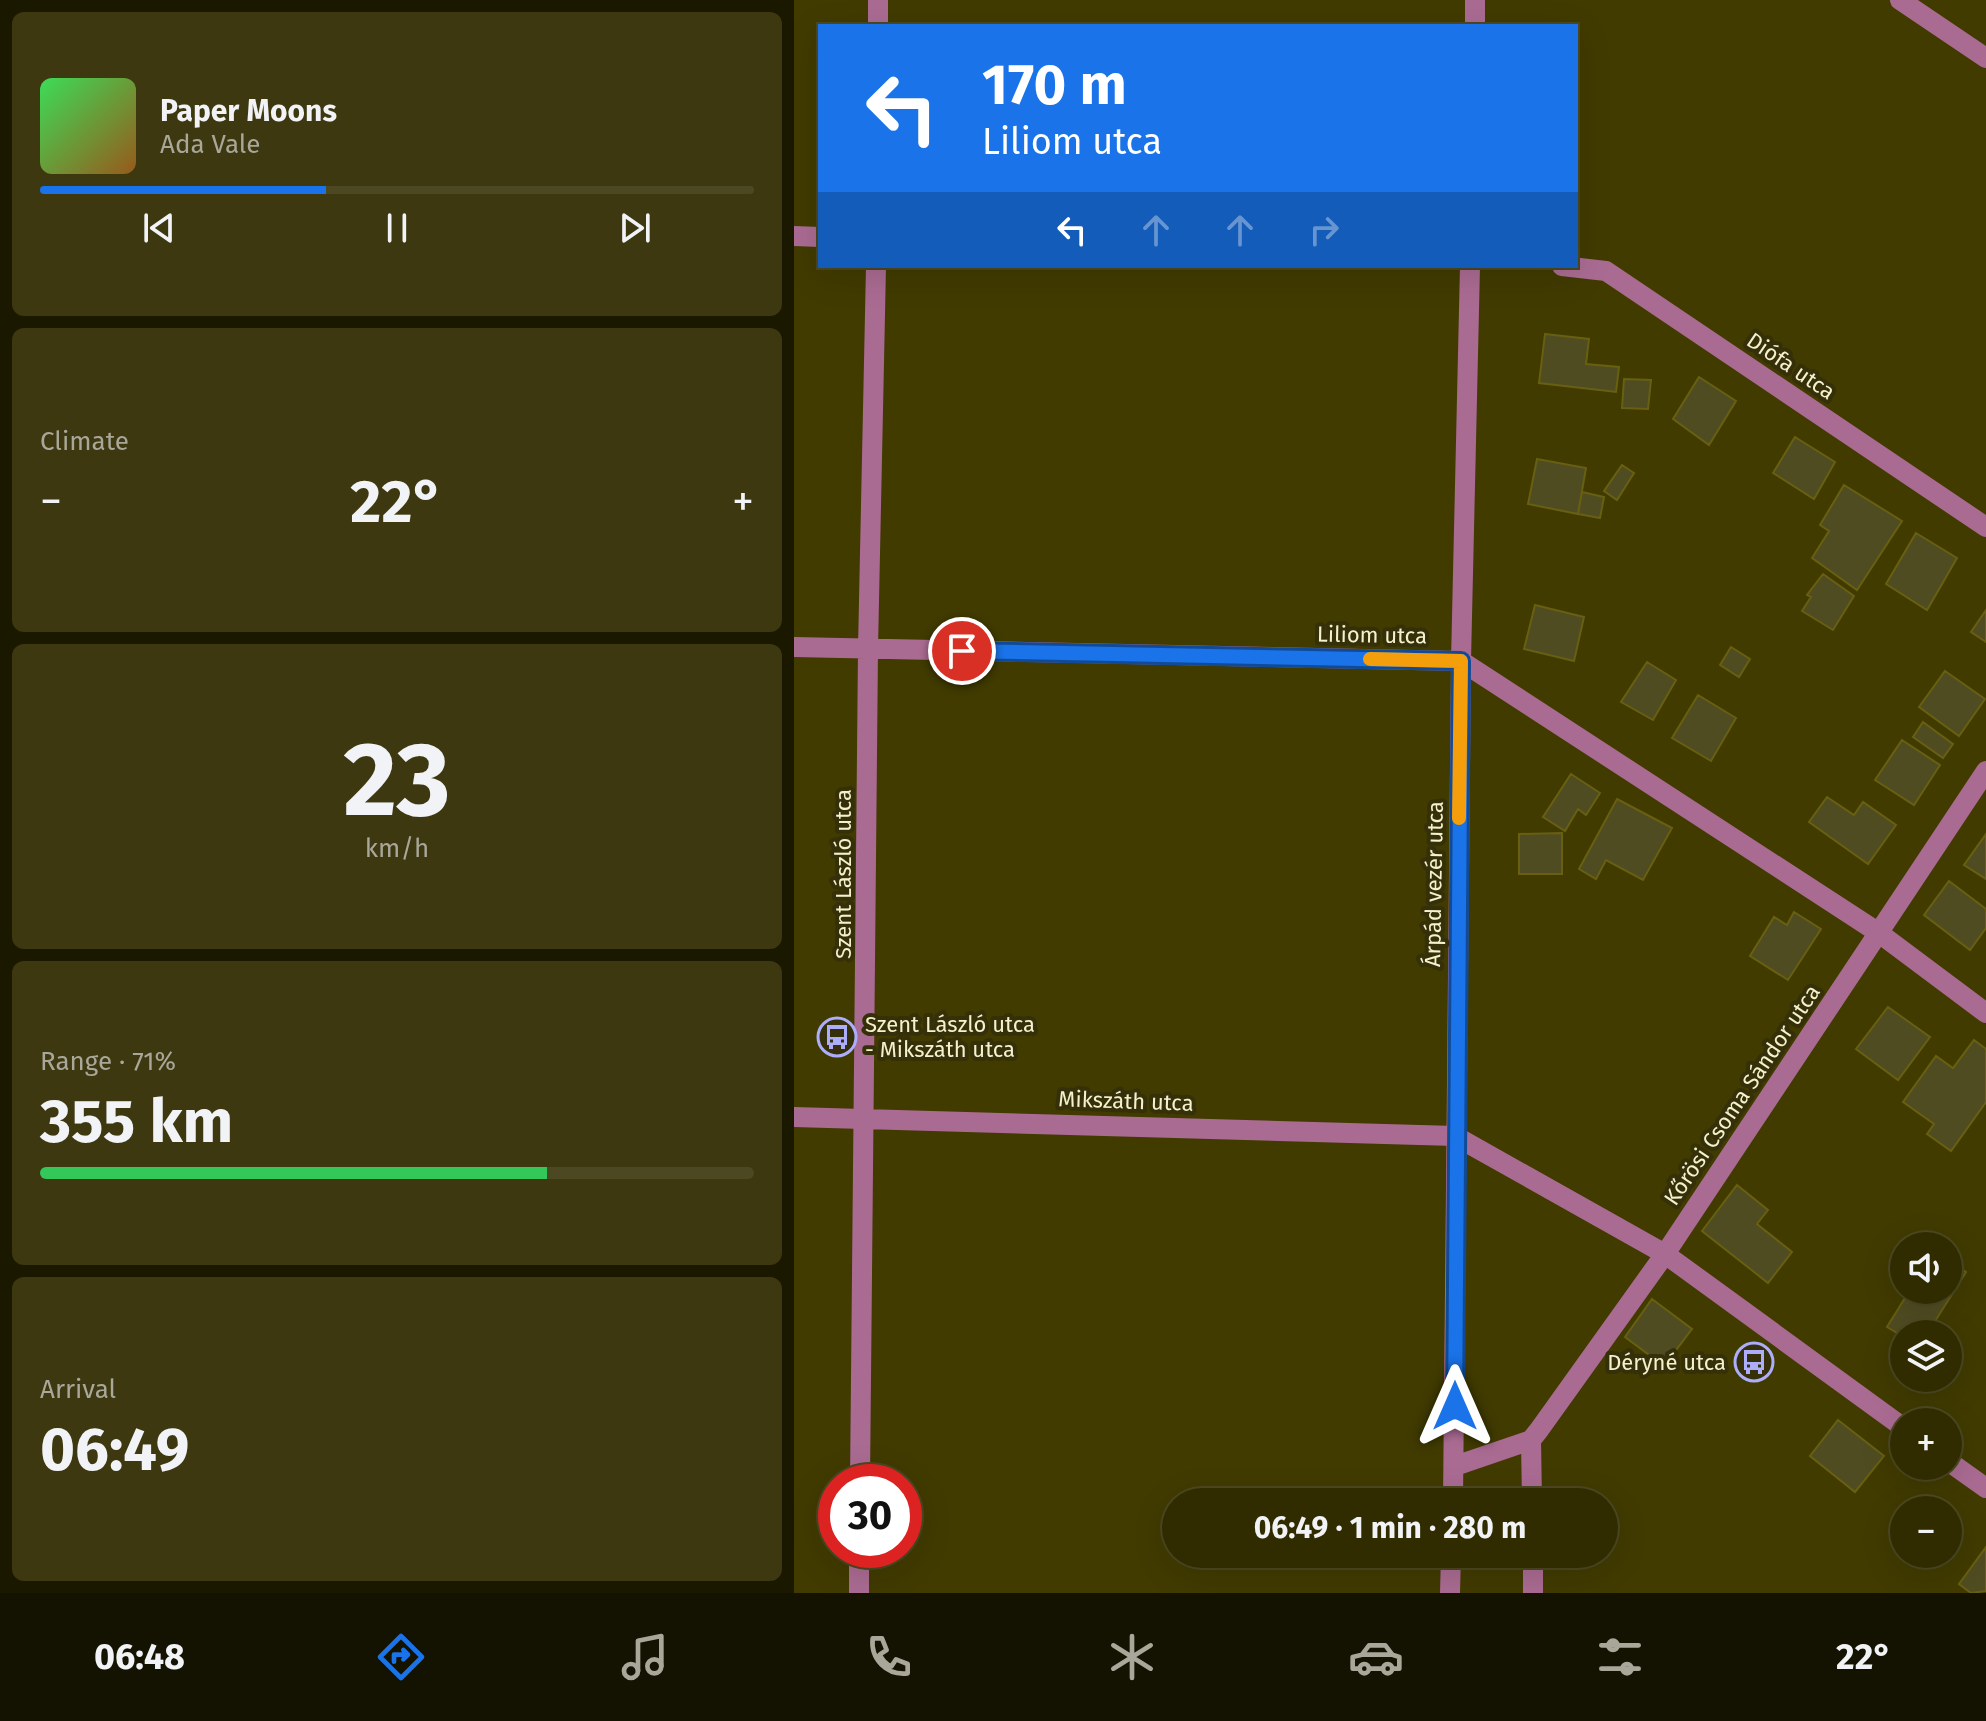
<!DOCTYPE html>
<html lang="en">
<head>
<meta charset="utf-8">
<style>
  body { margin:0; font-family:"Fira Sans",sans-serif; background:#3d380f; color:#f1f3f6; height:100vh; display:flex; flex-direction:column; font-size:30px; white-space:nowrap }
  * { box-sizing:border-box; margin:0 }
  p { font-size:26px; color:#a8a799 }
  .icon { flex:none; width:44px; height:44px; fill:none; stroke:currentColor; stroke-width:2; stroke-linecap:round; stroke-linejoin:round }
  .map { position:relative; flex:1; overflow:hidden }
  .side { display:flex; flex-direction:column; gap:12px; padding:12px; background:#1b1800; width:794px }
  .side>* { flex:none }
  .banner { position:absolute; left:24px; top:24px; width:760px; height:244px; border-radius:0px; box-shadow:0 8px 32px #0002,0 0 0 2px #4c4822; background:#1a73e8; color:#fff; overflow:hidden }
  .tools { position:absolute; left:1096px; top:1232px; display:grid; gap:16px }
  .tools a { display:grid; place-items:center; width:72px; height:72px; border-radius:50%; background:#312c00; box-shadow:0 8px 32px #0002,0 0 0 2px #4c4822; font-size:40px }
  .speed { position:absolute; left:24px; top:1464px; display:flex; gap:16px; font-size:40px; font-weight:700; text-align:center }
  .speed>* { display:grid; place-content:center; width:104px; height:104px; border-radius:50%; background:#312c00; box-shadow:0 8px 32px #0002,0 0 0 2px #4c4822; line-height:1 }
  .speed .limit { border:12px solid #d22; background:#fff; color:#111 }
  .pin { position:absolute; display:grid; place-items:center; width:68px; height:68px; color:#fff; margin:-34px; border:4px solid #fff; border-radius:50%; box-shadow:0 2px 8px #0007 }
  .me { position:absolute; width:88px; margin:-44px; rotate:0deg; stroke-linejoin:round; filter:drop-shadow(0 0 6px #0008) }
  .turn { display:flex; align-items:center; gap:28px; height:168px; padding:0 32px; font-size:36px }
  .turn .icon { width:104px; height:104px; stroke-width:2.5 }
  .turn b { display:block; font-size:56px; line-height:68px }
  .lanes { display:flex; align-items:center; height:76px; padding:0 32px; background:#0003; justify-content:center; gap:40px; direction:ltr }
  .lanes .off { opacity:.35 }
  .big { font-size:60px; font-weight:700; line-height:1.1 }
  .side .widget { flex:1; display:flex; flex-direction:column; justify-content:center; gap:12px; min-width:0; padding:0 28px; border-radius:12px; background:#3d380f }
  .side .dial { align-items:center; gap:0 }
  .dial b { font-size:104px; line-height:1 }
  .song { display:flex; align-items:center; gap:24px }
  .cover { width:96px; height:96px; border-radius:12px; background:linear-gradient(135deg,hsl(130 70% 55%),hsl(30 70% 35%)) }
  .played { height:8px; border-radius:4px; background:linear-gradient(90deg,#1a73e8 40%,#4c4822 40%) }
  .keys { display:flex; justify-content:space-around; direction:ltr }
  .heat { display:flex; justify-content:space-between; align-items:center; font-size:44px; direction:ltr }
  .charge { height:12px; border-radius:6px; background:linear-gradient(90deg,#34c759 71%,#4c4822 0) }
  .trip { position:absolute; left:368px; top:1488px; width:456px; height:80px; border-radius:40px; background:#312c00; box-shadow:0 8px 32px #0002,0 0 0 2px #4c4822; font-weight:700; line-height:80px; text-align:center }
  .tabs { display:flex; height:128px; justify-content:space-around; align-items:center; background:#141200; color:#a8a799 }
  .tabs .icon { width:56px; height:56px }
  .tabs .active { color:#1a73e8 }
  .tabs b { font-size:36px; color:#f1f3f6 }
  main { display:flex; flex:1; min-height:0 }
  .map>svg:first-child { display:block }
</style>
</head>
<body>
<main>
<section class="side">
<div class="widget">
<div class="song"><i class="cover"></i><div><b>Paper Moons</b><p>Ada Vale</p></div></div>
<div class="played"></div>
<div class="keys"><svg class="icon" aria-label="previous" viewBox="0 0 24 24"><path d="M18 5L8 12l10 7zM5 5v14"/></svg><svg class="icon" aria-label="pause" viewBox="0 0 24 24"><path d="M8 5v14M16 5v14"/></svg><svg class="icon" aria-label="next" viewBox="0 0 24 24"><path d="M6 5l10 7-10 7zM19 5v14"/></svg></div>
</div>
<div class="widget"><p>Climate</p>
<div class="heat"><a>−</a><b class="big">22°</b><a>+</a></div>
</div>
<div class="widget dial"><b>23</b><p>km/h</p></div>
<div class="widget"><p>Range · 71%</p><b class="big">355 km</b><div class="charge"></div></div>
<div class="widget"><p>Arrival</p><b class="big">06:49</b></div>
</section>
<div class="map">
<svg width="1192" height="1593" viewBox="0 0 1192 1593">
  <rect width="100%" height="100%" fill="#413b00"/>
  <!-- building -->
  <path fill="#504c22" stroke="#685f11" stroke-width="2" d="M751 334 795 339 792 364 825 367 822 392 745 383Z
    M905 377 942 401 915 445 879 419Z
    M830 379 857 380 854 409 828 408Z
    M1001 437 1041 462 1020 499 979 473Z
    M743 459 792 468 784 514 734 504Z
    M828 465 840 473 823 500 810 491Z
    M1050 485 1108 521 1063 590 1018 558 1035 531 1026 525Z
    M788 492 810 497 806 518 784 514Z
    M1122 533 1163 558 1133 610 1092 584Z
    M1029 574 1060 596 1039 630 1008 611 1017 597 1013 595Z
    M741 605 790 617 780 661 730 649Z
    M1192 610V642L1177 632Z
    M937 647 956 659 945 677 926 665Z
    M853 662 882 680 859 720 827 702Z
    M1151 671 1191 699 1165 736 1125 707Z
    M904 695 942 718 917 761 878 738Z
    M1129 722 1159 744 1149 758 1119 737Z
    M1108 740 1146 765 1120 805 1081 780Z
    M777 774 806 793 792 815 784 809 771 831 749 817Z
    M1033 797 1060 815 1069 802 1102 825 1074 864 1015 822Z
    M823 799 878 828 849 880 812 860 802 879 785 869Z
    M768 833V874H725V834Z
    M1192 834V879L1170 865Z
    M1155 881 1192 909V928L1176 950 1130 915Z
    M1000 912 1027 929 994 980 956 956 980 917 993 925Z
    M1094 1007 1136 1037 1104 1080 1062 1049Z
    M1180 1040 1192 1049V1102L1157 1151 1133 1134 1140 1124 1109 1102 1142 1056 1159 1068Z
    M943 1185 974 1210 963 1224 998 1252 974 1283 908 1231Z
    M1154 1260 1172 1272 1133 1334H1110V1337L1093 1327 1116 1290H1154Z
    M858 1299 898 1329 870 1366 831 1337Z
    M1044 1420 1090 1456 1061 1492 1016 1456Z
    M1192 1547V1591L1177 1593 1165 1584Z"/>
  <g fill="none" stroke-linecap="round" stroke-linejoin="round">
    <!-- minor -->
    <path stroke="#aa6b92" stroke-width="20" d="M1106 0 1192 58
      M84 26V0
      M681 26V0
      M0 236 26 237
      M768 266 812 271 1192 527
      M0 647 667 661 1085 933 1192 1013
      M0 1117 661 1136 871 1254 1110 1428
      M737 1440 738 1502
      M1154 1461 1192 1488
      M661 1466 737 1440 745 1430 871 1254 1192 771
      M66 1482 74 649 82 266
      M659 1502 667 661 676 266
      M739 1554V1593
      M65 1593V1550
      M656 1593 657 1554"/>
  </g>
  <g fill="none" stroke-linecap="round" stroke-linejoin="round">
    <!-- route casing -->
    <g stroke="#114b97" stroke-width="20">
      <path id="route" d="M168 651 667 661 661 1406"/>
    </g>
    <!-- route -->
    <use href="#route" stroke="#1a73e8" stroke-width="14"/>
    <!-- slow -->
    <path stroke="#f59e0b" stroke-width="14" d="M576 659 667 661 665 818"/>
  </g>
  <!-- icons -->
  <defs>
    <g id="bus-ring" transform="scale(2)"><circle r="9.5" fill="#353009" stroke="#adaefb" stroke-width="1.5"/><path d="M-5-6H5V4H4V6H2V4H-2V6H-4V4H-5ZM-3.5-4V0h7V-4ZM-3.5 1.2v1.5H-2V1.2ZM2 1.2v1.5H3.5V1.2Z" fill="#adaefb"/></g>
  </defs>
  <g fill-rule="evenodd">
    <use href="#bus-ring" x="43" y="1037"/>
    <use href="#bus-ring" x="960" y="1362"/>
  </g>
  <g text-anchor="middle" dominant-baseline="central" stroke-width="8" stroke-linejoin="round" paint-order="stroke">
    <!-- street labels -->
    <g font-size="22" fill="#f4f1cd" stroke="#353009">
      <text transform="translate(997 366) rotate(34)">Diófa utca</text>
      <text transform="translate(578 635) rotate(1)">Liliom utca</text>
      <text transform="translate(49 874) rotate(-90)">Szent László utca</text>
      <text transform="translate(640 884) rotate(-89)">Árpád vezér utca</text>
      <text transform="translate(948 1095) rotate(-56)">Kőrösi Csoma Sándor utca</text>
      <text transform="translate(332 1101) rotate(2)">Mikszáth utca</text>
    </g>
    <!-- poi labels -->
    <g font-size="22" fill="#f4f1cd" stroke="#353009" text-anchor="start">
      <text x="71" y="1024">Szent László utca<tspan x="71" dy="25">- Mikszáth utca</tspan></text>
      <text x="932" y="1362" text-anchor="end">Déryné utca</text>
    </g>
  </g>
</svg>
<div class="tools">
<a><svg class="icon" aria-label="sound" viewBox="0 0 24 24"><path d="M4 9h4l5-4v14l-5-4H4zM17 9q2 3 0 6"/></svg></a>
<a><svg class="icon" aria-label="layers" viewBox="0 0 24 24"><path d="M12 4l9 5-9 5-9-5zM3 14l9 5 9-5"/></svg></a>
<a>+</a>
<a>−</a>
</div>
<div class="speed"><div class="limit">30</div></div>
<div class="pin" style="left:168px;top:651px;background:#d93025"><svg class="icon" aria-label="arrive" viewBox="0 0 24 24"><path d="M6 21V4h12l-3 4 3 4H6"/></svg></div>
<svg class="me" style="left:661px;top:1406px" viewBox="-20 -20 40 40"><path d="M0-17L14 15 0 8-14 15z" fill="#1a73e8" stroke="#fff" stroke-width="4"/></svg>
<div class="trip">06:49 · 1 min · 280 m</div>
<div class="banner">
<div class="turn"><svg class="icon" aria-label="left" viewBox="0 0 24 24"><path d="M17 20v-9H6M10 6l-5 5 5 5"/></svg><div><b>170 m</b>Liliom utca</div></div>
<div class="lanes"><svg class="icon" aria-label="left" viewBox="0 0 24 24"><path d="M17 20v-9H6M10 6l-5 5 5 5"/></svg><svg class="icon off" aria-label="ahead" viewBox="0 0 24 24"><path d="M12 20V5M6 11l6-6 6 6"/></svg><svg class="icon off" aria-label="ahead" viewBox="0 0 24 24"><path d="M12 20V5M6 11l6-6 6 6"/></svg><svg class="icon off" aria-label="right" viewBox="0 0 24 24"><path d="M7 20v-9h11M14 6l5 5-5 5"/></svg></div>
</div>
</div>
</main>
<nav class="tabs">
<b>06:48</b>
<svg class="icon active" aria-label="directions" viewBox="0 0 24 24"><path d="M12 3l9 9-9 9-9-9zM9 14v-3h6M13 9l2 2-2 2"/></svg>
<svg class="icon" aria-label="music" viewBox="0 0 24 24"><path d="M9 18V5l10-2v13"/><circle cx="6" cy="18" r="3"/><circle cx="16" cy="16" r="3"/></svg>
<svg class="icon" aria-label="phone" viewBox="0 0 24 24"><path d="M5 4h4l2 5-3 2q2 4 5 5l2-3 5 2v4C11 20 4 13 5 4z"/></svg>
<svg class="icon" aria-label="climate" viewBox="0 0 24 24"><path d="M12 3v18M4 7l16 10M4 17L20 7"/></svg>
<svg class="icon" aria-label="car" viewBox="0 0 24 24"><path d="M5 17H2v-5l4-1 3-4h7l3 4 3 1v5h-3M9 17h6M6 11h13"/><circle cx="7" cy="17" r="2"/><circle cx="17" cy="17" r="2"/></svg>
<svg class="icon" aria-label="filters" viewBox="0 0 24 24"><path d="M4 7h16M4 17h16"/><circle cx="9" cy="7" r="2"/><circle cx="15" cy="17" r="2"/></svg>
<b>22°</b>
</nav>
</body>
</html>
